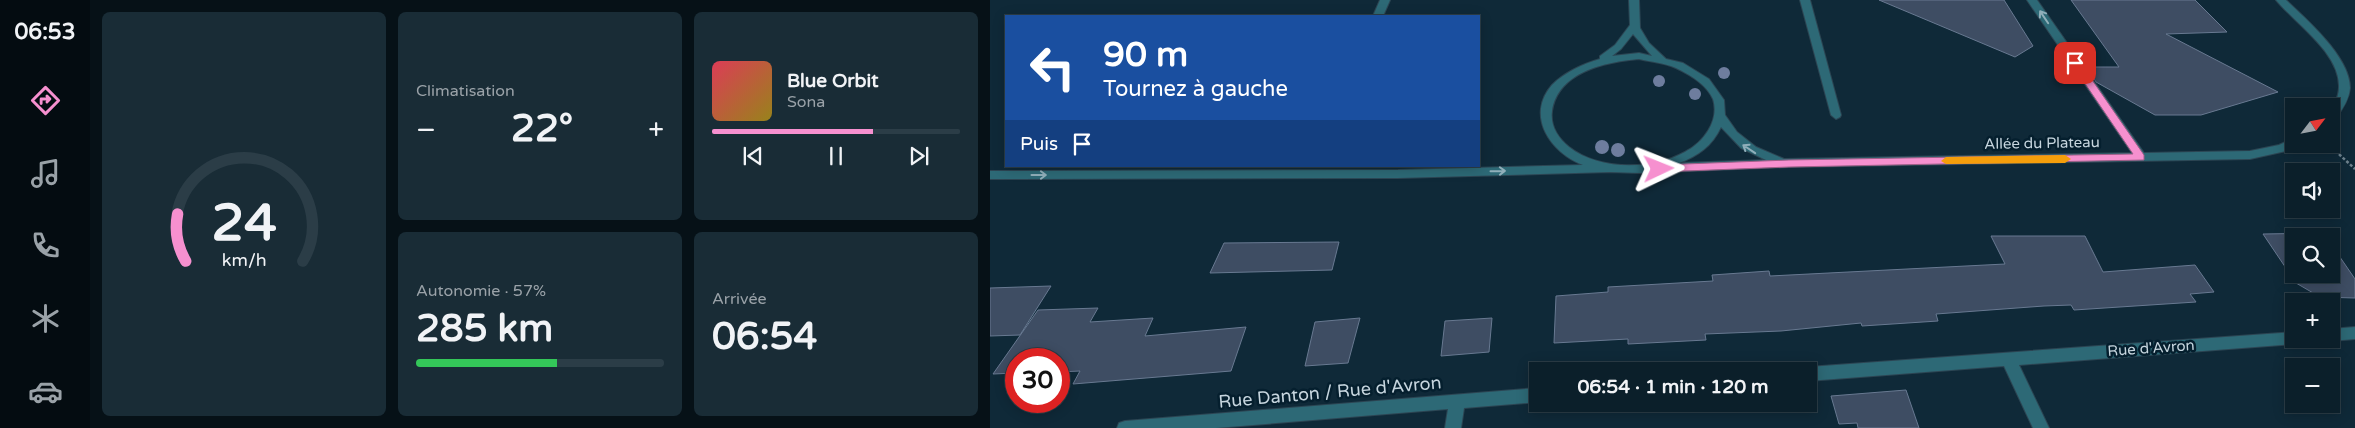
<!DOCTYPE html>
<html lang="fr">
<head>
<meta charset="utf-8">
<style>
  body { margin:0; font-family:"Varela Round",sans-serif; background:#192c36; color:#f1f3f6; height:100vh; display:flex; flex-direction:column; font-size:19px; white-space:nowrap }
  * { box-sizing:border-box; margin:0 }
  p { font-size:16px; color:#9aa2a8 }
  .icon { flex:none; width:28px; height:28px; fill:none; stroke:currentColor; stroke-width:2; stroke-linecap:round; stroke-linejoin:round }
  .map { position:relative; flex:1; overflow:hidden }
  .sheet { display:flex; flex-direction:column; gap:12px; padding:12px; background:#061117; width:900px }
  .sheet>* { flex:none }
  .top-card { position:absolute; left:15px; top:15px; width:475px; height:152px; border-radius:0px; box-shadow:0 2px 12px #0003,0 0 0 1px #2b3d47; background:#1a4fa0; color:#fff; overflow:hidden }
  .needle { width:32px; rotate:58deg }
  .fabs { position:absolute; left:1295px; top:98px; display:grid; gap:10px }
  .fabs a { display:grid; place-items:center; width:55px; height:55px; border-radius:0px; background:#0b1f2a; box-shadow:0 2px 12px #0003,0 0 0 1px #2b3d47; font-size:25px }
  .speed { position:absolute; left:15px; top:348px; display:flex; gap:10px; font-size:25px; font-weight:700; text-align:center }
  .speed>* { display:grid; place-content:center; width:65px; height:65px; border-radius:50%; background:#0b1f2a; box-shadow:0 2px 12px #0003,0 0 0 1px #2b3d47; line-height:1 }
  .speed .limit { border:8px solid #d22; background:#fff; color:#111 }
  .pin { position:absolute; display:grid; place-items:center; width:42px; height:42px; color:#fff; margin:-21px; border-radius:10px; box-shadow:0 2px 8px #0006 }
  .me { position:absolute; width:55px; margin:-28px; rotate:88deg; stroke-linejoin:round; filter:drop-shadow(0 0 4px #0008) }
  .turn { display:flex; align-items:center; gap:18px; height:105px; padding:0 15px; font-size:22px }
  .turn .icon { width:65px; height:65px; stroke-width:2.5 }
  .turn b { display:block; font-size:35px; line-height:42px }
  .then { display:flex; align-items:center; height:48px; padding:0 15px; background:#0003; gap:10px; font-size:19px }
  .big { font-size:38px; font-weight:700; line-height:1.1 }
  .sheet .widget { flex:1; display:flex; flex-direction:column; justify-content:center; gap:8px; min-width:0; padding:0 18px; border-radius:8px; background:#192c36 }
  .sheet .dial { align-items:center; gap:0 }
  .dial svg { height:130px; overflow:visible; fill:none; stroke:#2b3d47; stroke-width:7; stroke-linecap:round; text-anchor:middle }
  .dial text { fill:#f1f3f6; stroke:none }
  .song { display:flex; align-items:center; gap:15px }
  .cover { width:60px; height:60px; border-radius:8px; background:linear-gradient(135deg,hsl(350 70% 55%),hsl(50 70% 35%)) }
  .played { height:5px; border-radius:2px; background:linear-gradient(90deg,#f690cf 65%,#2b3d47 65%) }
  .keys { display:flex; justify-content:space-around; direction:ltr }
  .heat { display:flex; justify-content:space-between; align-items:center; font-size:28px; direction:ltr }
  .charge { height:8px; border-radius:4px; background:linear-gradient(90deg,#34c759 57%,#2b3d47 0) }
  .sheet .tiles { flex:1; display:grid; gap:12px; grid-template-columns:repeat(3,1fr) }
  .widget:first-child { grid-row:span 2 }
  .trip { position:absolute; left:539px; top:362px; width:288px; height:50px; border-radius:0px; background:#0b1f2a; box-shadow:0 2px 12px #0003,0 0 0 1px #2b3d47; font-weight:700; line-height:50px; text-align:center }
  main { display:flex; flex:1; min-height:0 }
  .menu { display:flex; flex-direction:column; width:90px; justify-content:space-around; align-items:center; background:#040c11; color:#9aa2a8 }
  .menu .icon { width:35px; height:35px }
  .menu .current { color:#f690cf }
  .menu b { font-size:22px; color:#f1f3f6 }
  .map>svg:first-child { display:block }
</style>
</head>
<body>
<main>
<nav class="menu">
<b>06:53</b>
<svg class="icon current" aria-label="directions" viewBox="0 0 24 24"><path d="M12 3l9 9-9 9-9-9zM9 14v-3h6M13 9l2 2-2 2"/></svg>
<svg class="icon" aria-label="music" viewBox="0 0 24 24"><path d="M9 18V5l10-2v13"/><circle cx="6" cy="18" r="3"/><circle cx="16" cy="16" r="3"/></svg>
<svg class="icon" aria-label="phone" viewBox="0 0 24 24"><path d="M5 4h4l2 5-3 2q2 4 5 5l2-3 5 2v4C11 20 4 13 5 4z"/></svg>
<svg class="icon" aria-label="climate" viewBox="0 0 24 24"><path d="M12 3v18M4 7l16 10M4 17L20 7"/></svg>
<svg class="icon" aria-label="car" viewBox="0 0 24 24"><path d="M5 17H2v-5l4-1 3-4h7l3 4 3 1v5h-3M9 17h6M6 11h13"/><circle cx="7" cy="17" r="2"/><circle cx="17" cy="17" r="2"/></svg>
</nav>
<section class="sheet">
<div class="tiles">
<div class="widget dial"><svg viewBox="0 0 100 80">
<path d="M14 69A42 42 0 1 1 86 69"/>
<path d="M14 69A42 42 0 0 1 9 40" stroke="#f690cf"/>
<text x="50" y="56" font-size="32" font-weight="700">24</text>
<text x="50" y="72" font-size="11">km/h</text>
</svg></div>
<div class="widget"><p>Climatisation</p>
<div class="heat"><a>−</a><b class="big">22°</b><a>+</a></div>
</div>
<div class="widget">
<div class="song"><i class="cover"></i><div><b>Blue Orbit</b><p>Sona</p></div></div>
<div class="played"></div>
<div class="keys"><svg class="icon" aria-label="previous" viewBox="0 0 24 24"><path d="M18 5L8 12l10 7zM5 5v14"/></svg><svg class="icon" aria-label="pause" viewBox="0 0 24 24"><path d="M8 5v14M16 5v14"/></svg><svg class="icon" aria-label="next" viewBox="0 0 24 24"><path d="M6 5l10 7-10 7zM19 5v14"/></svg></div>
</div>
<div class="widget"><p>Autonomie · 57%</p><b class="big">285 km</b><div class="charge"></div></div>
<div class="widget"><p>Arrivée</p><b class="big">06:54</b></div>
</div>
</section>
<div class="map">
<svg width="1365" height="428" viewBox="0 0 1365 428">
  <rect width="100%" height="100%" fill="#0f2938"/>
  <!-- building -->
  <path fill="#3e4d63" stroke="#687991" d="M889 0H1014L1043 46 1025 57Z
    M1081 0H1205L1237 32 1176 34 1288 92 1211 115H1165L1106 82 1096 67H1129Z
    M1334 233 1336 236H1304V274H1341V244L1365 279V298L1330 297 1306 283 1273 234Z
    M1001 236H1095L1113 272 1205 265 1224 292 1200 294 1206 302 1084 310 1081 305 1054 306 946 314 948 321 872 326 871 323 791 331 715 334 716 340 638 344V339L564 343 566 296 618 292V287L723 281 722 275 779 271 780 276 1015 264Z
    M349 242 342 270 220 273 234 243Z
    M61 286 30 335 0 336V288Z
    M108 308 100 322 163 318 155 336 256 327 241 371 83 384 90 371 69 372V359H26V373L3 374 48 310Z
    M370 318 358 363 315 366 325 322Z
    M502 318 499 352 451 356 455 321Z
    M916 390 929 428H868L867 423 849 424 841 396Z"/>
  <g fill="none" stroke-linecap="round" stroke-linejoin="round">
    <!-- minor casing -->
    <g stroke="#2c4553" stroke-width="2">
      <path id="minor" d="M390 0H400L393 16H383Z
        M639 0H649L650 28 659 43 676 59 693 63 719 79 734 100 735 115 747 132 766 147 794 159 1142 153 1037 0H1047L1154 153 1260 151 1289 145 1304 138V144H1309L1296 151 1260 159 799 167 651 173 620 172 408 178 0 179V171L408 170 593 165C561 153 535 116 562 85 575 72 593 64 610 59V56L625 45 640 25ZM643 34 662 56 649 53 622 56 631 49ZM649 59C661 62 675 63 686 68 699 74 717 85 723 99 730 121 713 143 695 152 662 170 610 171 579 147 568 138 560 126 562 111 568 72 615 62 649 59ZM731 127 751 148 776 160 689 163C708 156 722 146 731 127Z
        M810 0H820L851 115 850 117 846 119 841 115Z
        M1286 0H1296C1317 20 1360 57 1360 88 1359 100 1352 110 1345 119L1341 120C1341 106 1349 100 1349 87 1350 53 1306 24 1286 0Z
        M1365 327V339L1341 341 1336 339H1341V329Z
        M1304 332V339H1311L1309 342 1304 344 1029 365 1059 428H1043L1014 366 818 381V371H812L818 367Z
        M548 388V402L474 408 471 428H455L458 409 226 428H127L129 423 135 421Z"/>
    </g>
    <!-- path -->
    <path stroke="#6d818d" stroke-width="2.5" stroke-dasharray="3 2" stroke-linecap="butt" d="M1338 144 1365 169"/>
    <!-- minor -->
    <use href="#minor" fill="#2d6976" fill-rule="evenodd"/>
  </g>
  <!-- trees -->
  <g fill="#6e7d9e">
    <circle cx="734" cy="73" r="6"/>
    <circle cx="669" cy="81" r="6"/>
    <circle cx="705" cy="94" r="6"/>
    <circle cx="612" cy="147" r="7"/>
    <circle cx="628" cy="150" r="7"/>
  </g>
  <!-- one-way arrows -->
  <defs><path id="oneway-shaft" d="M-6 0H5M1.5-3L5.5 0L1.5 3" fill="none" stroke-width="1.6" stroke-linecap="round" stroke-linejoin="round" transform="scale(1.25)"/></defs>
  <g stroke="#90afba">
    <use href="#oneway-shaft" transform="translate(1054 17) rotate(-124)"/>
    <use href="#oneway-shaft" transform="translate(759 149) rotate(-146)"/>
    <use href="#oneway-shaft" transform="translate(508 171) rotate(-1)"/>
    <use href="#oneway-shaft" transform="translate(49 175)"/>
  </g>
  <!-- route -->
  <path fill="#f690cf" stroke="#a05e87" d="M1082 61H1089L1154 155V160L799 167 669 172 664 169 669 165 799 160 1143 154 1081 63Z"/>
  <!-- slow -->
  <path fill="#f59e0b" d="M1075 155 1081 159 1075 163 956 164 951 161 956 157Z"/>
  <g text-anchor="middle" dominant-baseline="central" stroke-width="5" stroke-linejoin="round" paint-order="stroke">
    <!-- street labels -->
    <g font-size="15" fill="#c6d5de" stroke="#051f2e">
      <text transform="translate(1052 143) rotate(-1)">Allée du Plateau</text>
      <text transform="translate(1161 348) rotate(-4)">Rue d'Avron</text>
    </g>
    <!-- near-street labels -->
    <g font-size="18" fill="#c6d5de" stroke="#051f2e">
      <text transform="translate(340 392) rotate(-5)">Rue Danton / Rue d'Avron</text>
    </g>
  </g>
</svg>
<div class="fabs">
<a><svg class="needle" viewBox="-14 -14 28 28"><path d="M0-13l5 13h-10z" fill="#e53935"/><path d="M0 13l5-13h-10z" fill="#9aa2a8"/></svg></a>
<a><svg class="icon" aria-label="sound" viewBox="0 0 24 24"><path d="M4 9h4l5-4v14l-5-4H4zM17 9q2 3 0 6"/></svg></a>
<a><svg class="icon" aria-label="search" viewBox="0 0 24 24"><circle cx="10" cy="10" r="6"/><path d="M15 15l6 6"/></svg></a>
<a>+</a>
<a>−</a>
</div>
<div class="speed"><div class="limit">30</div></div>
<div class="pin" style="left:1085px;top:63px;background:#d93025"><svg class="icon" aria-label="arrive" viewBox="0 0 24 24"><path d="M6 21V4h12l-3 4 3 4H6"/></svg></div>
<svg class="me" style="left:669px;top:169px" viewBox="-20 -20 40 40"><path d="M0-17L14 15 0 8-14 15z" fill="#f690cf" stroke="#fff" stroke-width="4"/></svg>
<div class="trip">06:54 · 1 min · 120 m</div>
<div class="top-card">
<div class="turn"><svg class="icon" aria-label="left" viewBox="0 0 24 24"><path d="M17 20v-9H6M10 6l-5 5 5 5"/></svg><div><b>90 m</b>Tournez à gauche</div></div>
<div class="then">Puis<svg class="icon" aria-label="arrive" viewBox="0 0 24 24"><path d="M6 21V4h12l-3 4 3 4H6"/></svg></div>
</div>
</div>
</main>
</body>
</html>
